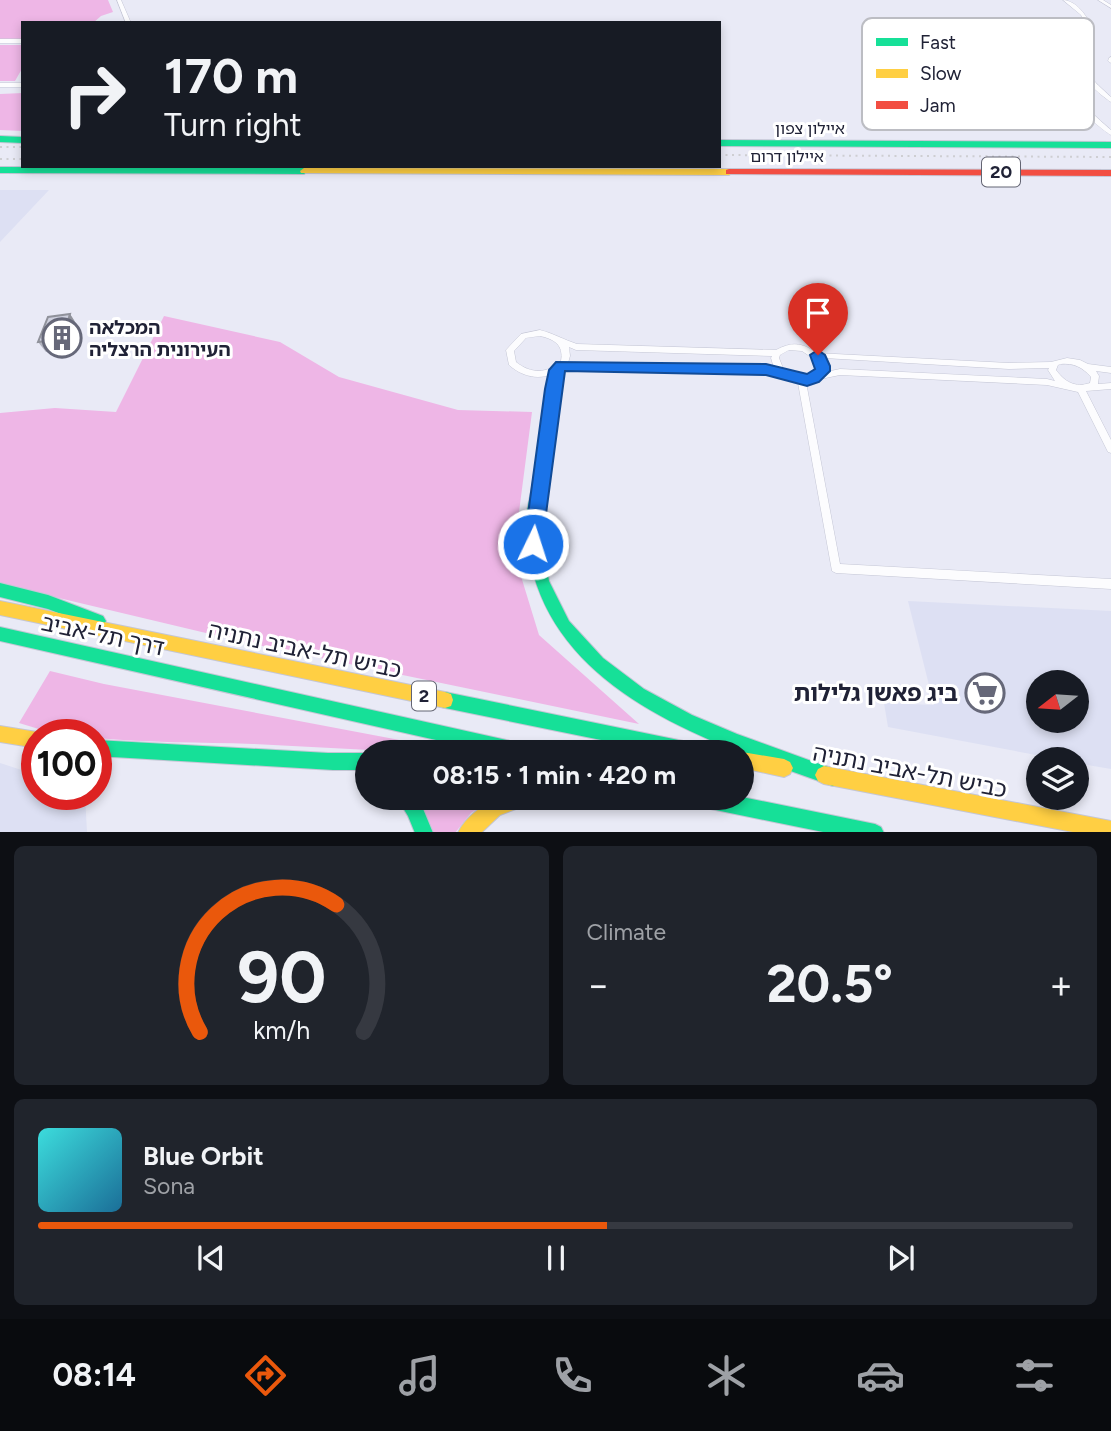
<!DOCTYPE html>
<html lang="en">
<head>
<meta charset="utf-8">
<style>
  body { margin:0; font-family:Figtree,"Noto Sans Hebrew",sans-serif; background:#20242c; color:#f1f3f6; height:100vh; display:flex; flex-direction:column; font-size:26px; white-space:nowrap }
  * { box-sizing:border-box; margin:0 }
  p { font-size:23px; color:#9ea1a6 }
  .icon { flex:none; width:38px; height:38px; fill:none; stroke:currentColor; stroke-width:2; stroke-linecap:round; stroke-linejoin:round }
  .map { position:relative; height:832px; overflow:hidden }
  .drawer { display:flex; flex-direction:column; gap:14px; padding:14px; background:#0d0f14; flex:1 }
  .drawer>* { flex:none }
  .guide { position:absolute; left:21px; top:21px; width:700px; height:147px; border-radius:0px; box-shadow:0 4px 10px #0003; background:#171b24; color:#f1f3f6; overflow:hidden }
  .needle { width:46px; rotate:253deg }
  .buttons { position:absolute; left:1026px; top:670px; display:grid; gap:14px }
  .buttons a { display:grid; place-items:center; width:63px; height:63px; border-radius:50%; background:#171b24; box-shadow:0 4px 10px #0003; font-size:35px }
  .speed { position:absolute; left:21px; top:719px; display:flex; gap:14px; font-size:35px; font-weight:700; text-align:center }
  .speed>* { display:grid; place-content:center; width:91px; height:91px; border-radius:50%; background:#171b24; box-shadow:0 4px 10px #0003; line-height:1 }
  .speed .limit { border:10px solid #d22; background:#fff; color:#111 }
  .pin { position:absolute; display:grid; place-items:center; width:60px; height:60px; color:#fff; margin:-72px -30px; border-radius:50% 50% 50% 0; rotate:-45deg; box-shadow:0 0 7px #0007 }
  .pin .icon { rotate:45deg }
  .me { position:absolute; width:77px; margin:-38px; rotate:4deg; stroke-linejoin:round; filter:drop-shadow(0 0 5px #0008) }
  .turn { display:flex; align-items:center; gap:24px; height:147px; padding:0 28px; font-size:32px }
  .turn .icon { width:91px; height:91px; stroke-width:2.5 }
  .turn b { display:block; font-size:49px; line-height:60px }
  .big { font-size:52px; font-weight:700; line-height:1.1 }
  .drawer .tile { flex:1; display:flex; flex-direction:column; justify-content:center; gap:10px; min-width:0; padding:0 24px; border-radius:10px; background:#20242c }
  .drawer .dial { align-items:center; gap:0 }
  .dial svg { height:182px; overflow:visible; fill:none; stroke:#363941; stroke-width:7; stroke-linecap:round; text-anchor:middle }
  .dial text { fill:#f1f3f6; stroke:none }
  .song { display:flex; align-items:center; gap:21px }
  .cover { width:84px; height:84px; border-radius:10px; background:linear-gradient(135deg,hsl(180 70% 55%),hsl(200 70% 35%)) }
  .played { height:7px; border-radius:4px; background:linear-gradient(90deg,#ea580c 55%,#363941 55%) }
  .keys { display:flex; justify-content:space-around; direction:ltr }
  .heat { display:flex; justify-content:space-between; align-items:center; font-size:38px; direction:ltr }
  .drawer .tiles { flex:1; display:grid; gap:14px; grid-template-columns:1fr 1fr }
  .tile:last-child { grid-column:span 2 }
  .trip { position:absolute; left:355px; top:740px; width:399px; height:70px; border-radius:35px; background:#171b24; box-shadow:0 4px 10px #0003; font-weight:700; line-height:70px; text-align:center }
  .dock { display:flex; height:112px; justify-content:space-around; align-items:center; background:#090b0e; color:#9ea1a6 }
  .dock .icon { width:49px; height:49px }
  .dock .on { color:#ea580c }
  .dock b { font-size:32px; color:#f1f3f6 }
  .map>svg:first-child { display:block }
</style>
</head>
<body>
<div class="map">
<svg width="1111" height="833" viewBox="0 0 1111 833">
  <rect width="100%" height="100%" fill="#e9eaf6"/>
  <!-- built -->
  <path fill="#dde0f3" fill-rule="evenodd" d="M0 190H49L0 242Z
    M908 601 1111 611V769L1076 763V760L1057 759 888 727 884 703 934 705ZM1038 682H1076V721H1038Z
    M0 763 37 775V794L85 795 87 832H0Z"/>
  <!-- green -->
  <path fill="#eeb6e6" d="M0 0H108L113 12 101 16 93 23H23V39H0Z
    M0 45H23V67L15 81H0Z
    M23 93V131L0 130V94Z
    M164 316 280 342 339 377 458 410 532 412 519 512 520 573 539 635 639 724 248 643 0 584V413L55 408 116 412Z
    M50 671 104 684 463 752C392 753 323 747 253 744 200 742 148 743 96 738V735L52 733 19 723Z
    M418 798H494L471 813 455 833 432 832Z"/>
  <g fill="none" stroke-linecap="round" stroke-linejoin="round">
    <!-- street casing -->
    <g stroke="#c4c6d5" stroke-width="1">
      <path id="street" d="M117 0H121L131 23H126Z
        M1063 0C1077 1 1086 15 1092 27L1074 33 1090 44C1076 69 1094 81 1111 97V102C1099 94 1079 77 1078 61 1078 55 1081 50 1084 44L1069 35C1020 53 1092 113 1111 130V135C1090 122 1031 66 1052 40 1059 31 1076 30 1087 26L1081 15Z
        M1098 0H1103L1111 5V8Z
        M0 39H23V43H0Z
        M1111 57V63L1108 61 1109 58Z
        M0 83H23V87H0Z
        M540 330C553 333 564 340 577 344L776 350C791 342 802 342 816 353L1009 363 1051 362 1067 358 1080 360 1088 364 1111 367V373L1096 371 1099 376 1098 384 1111 383V389L1086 391 1111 440V453L1108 452 1078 392 1047 385 840 375 806 382 840 564 1111 579V589L836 573 832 571 798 383 785 377 766 372 563 369C544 381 525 379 509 365L506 350 521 334ZM540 336C554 339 564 345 561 361 547 374 531 374 516 362L514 351 526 338ZM569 347 576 350 772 356 771 358 774 368 766 366 568 363 570 356ZM789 350 802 351 817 361 818 371 816 374 800 377 783 368 779 358 780 355ZM824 358 1009 369 1049 368 1048 370 1055 381 1047 379 840 369 826 372ZM1061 364C1074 363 1082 367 1091 377L1090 383C1075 388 1065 382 1056 370L1058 365Z"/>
    </g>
    <!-- fast casing -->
    <g stroke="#c4c6d5" stroke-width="2">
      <path id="fast" d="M0 136 23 137V143L0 142Z
        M719 140 1111 142V148L719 146Z
        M0 167 304 168 308 171 304 174 0 173Z
        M556 366 562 370 540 528 549 581 569 621 603 658 644 689 692 715 737 734 839 771 842 777 839 783 833 786C706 741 533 689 526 527 525 512 531 496 533 480 539 444 545 407 550 370Z
        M0 583 48 595 103 616 106 621 103 626 98 628 48 609 0 597Z
        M0 627 524 744 530 746 532 752H489L0 641Z
        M445 692 698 744 704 746 706 752H660L445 708 439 706 437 700 439 694Z
        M96 740 328 753H368V770H333L96 756Z
        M742 797 875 824 881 827 884 833H828L701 807 695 804 692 798Z
        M397 798H417L421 804 433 833H415L408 816Z"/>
    </g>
    <!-- slow casing -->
    <g stroke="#c4c6d5" stroke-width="2">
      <path id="slow" d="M304 168 729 169 733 172 729 175 301 173 300 171Z
        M0 601 445 692 451 694 453 700 451 706 445 708 0 615Z
        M0 726 37 732 43 735H37V748L0 742Z
        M740 752H742L784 759 790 762 793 768 790 774 784 777 742 768V752Z
        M824 766 1111 821V833H1078L824 784 818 781 815 775 818 769Z
        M498 798H532L529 804 500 815 481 833H458C464 819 484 803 498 798Z"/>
    </g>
    <!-- jam casing -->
    <g stroke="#c4c6d5" stroke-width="2">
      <path id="jam" d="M729 169 1111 170V176L726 174V170Z"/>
    </g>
    <!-- street -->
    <use href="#street" fill="#fcfcfe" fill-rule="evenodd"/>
    <!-- fast -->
    <use href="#fast" fill="#16e098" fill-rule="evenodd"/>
    <!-- slow -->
    <use href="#slow" fill="#ffcf43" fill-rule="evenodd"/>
    <!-- jam -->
    <use href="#jam" fill="#f24e42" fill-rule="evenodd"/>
    <!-- rail -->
    <path stroke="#ceced2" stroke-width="2" stroke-dasharray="2 4.5" stroke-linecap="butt" d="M0 147H23
      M719 155 1111 157
      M0 159H23"/>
  </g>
  <!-- wall -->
  <path fill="#b1b3bf" d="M70 314 77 325 69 350 46 352 38 342Z"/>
  <!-- shaded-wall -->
  <path fill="#90929b" d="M70 314 77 325 69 350 62 339Z"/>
  <!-- building -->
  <path fill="#ced0de" stroke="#90929b" stroke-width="2" d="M70 314 62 339 38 342 48 317Z"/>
  <!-- route -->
  <path fill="#1a73e8" stroke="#114b97" stroke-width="2" d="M818 350 825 355 830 366V371L819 382 807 386 766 375 565 371 542 544 539 550 533 552 526 550 524 544 545 389 549 370 556 362 766 364 807 374 815 369 810 355Z"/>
  <!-- icons -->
  <defs>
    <g id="building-ring" transform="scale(2.0125)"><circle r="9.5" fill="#fff" stroke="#666879" stroke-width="1.5"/><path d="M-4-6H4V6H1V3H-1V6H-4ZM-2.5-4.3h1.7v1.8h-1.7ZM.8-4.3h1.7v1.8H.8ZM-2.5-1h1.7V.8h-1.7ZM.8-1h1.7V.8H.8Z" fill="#666879"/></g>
    <g id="supermarket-ring" transform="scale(2.0125)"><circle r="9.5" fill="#fff" stroke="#666879" stroke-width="1.5"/><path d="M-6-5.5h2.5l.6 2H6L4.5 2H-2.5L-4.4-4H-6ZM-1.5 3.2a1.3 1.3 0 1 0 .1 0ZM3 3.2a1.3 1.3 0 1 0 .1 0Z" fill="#666879"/></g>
  </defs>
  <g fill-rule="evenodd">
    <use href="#building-ring" x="62" y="338"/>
    <use href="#supermarket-ring" x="985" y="693"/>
  </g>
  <g text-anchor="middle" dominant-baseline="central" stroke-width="6" stroke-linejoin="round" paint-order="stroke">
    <!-- far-street labels -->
    <g font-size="16" fill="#202236" stroke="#fff">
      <text x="810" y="128">איילון צפון</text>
      <text x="787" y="156">איילון דרום</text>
    </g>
    <!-- shield labels -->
    <g fill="#fff" stroke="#636472" stroke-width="2">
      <rect x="982" y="157.5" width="38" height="29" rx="5"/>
      <rect x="412" y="681.5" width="24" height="29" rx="5"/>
    </g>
    <g font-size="18" font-weight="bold" fill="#202236">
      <text x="1001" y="172">20</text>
      <text x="424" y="696">2</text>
    </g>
    <!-- poi labels -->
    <g font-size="19" font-weight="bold" fill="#202236" stroke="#fff" text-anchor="start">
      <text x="89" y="327">המכלאה<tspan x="89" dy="22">העירונית הרצליה</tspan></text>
    </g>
    <!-- near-street labels -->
    <g font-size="23" fill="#202236" stroke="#fff">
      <text transform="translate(103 635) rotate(12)">דרך תל-אביב</text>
      <text transform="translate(305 650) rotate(12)">כביש תל-אביב נתניה</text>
      <text transform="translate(910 771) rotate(11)">כביש תל-אביב נתניה</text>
    </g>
    <!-- near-poi labels -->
    <g font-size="23" font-weight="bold" fill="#202236" stroke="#fff" text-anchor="end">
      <text x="958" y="693">ביג פאשן גלילות</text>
    </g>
  </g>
  <!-- legend -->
  <rect x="862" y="18" width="232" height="112" rx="10" fill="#fff" stroke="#bcbdc3" stroke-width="2"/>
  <rect x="876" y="38" width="32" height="8" fill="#16e098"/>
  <rect x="876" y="69" width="32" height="9" fill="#ffcf43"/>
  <rect x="876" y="101" width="32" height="8" fill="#f24e42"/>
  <g font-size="19" fill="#202236">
    <text x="920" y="49">Fast</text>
    <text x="920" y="80">Slow</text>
    <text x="920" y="112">Jam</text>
  </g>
</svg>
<div class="buttons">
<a><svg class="needle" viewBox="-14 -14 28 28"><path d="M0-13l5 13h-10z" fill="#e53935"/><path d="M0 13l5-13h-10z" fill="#9ea1a6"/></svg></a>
<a><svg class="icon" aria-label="layers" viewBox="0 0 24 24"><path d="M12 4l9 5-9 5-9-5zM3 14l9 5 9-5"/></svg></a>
</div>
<div class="speed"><div class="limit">100</div></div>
<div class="pin" style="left:818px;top:355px;background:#d93025"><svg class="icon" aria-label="arrive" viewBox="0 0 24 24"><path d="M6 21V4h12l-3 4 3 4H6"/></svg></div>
<svg class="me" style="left:533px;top:544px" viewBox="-20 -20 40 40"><circle r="17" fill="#1a73e8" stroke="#fff" stroke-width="3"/><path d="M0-11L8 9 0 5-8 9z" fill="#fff"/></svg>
<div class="trip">08:15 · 1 min · 420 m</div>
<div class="guide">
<div class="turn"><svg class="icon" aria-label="right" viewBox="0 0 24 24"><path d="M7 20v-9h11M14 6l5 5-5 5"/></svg><div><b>170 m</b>Turn right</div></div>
</div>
</div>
<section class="drawer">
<div class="tiles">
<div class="tile dial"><svg viewBox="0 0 100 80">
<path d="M14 69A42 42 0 1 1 86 69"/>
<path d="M14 69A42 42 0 0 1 74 13" stroke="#ea580c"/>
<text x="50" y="56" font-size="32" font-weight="700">90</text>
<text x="50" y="72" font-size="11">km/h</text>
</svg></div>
<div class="tile"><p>Climate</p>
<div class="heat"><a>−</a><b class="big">20.5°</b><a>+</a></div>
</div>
<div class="tile">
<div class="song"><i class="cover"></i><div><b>Blue Orbit</b><p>Sona</p></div></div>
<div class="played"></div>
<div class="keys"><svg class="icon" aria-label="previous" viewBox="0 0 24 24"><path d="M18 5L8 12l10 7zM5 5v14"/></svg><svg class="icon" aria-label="pause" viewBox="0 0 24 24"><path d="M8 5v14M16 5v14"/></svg><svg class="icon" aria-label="next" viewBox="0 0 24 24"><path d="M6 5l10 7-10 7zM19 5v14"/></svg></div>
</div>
</div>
</section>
<nav class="dock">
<b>08:14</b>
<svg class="icon on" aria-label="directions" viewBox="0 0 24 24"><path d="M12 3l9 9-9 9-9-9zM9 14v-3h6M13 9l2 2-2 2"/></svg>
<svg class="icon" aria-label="music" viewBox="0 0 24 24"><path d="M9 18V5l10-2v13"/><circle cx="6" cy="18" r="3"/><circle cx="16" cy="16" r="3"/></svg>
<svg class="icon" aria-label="phone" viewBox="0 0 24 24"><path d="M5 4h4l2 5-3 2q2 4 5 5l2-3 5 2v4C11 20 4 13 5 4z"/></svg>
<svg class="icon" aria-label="climate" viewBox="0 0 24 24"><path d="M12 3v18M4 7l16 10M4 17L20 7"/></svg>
<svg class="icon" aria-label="car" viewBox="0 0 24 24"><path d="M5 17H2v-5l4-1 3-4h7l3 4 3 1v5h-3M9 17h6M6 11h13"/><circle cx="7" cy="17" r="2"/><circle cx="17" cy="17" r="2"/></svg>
<svg class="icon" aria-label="filters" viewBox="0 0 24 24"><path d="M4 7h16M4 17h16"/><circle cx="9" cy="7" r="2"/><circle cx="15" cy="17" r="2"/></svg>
</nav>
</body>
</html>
